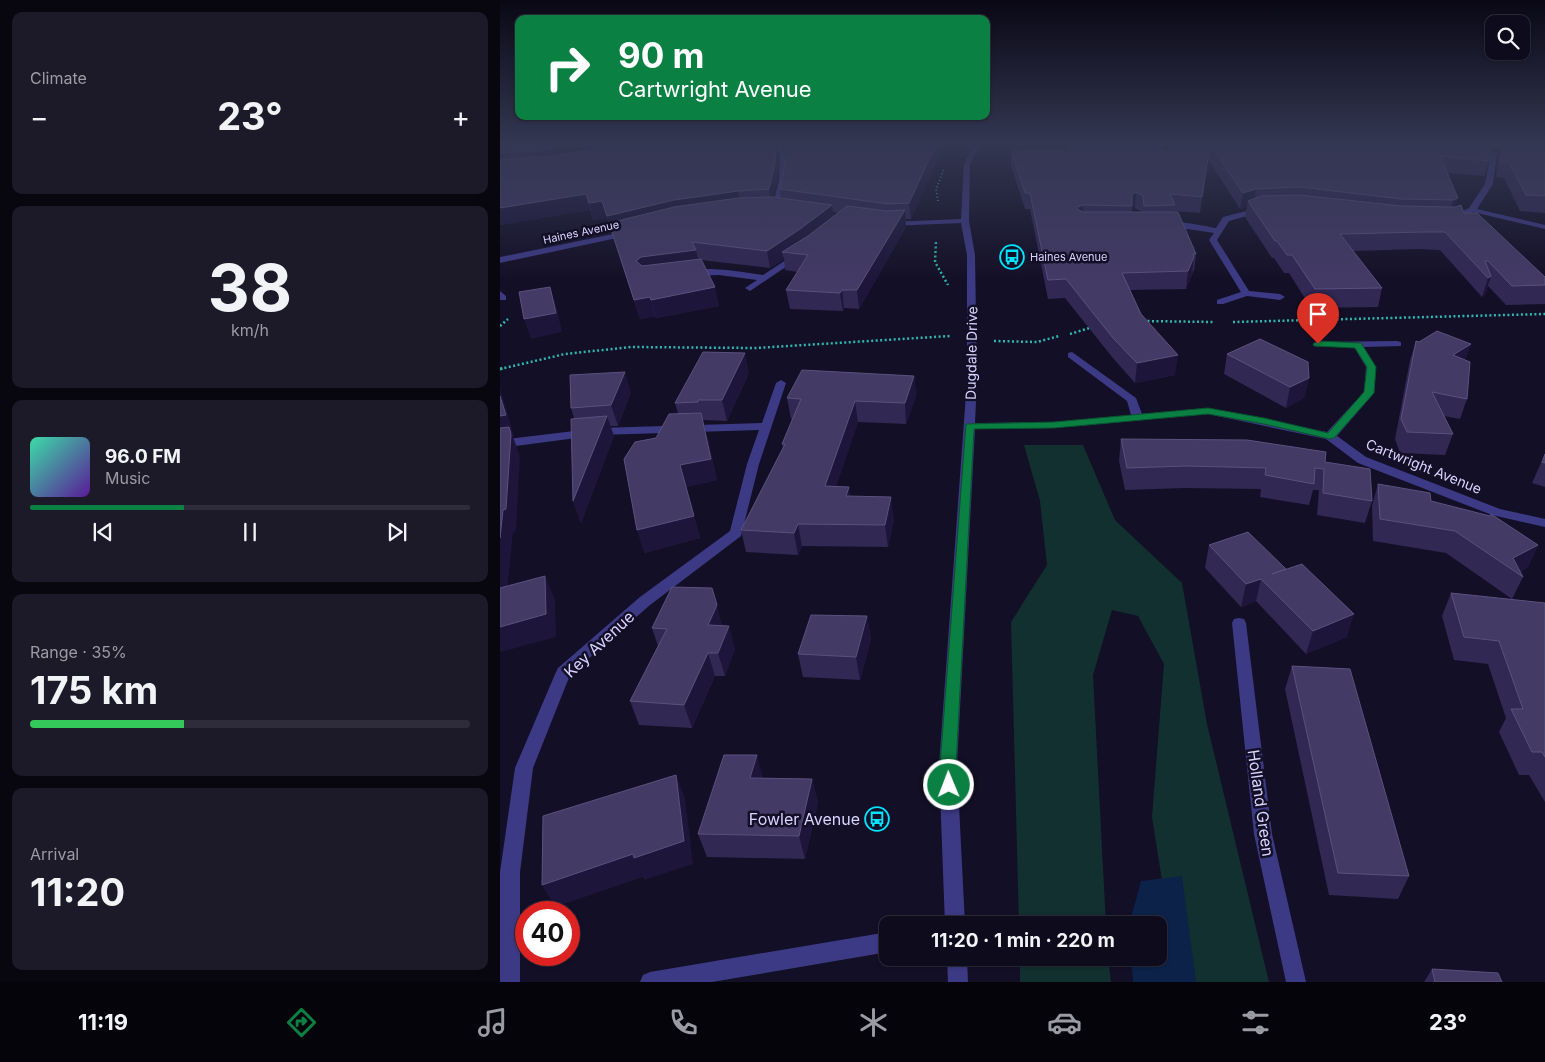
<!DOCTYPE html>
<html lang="en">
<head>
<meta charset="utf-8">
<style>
  body { margin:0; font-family:Inter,sans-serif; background:#1c1929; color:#f1f3f6; height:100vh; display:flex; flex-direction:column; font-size:19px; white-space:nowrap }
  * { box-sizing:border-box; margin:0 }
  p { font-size:16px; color:#9b9ba3 }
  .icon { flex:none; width:28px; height:28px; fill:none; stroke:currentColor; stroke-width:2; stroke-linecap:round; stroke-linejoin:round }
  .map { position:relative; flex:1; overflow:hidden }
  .drawer { display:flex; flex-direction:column; gap:12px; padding:12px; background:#08060f; width:500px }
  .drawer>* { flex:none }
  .hud { position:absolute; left:15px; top:15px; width:475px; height:105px; border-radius:10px; box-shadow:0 1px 4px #0004,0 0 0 1px #2e2b3b; background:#0b8043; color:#fff; overflow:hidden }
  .tools { position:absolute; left:985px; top:15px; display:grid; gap:10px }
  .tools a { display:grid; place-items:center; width:45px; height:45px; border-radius:10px; background:#0e0b1c; box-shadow:0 1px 4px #0004,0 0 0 1px #2e2b3b; font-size:25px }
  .speed { position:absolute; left:15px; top:901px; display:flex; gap:10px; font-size:25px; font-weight:700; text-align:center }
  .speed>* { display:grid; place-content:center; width:65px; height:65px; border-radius:50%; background:#0e0b1c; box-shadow:0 1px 4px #0004,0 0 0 1px #2e2b3b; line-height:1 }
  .speed .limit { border:8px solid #d22; background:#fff; color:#111 }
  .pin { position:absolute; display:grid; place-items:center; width:42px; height:42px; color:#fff; margin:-51px -21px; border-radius:50% 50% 50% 0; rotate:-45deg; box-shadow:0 0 5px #0007 }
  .pin .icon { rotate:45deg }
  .me { position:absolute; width:55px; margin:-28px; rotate:359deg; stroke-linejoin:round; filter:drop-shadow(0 0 4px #0008) }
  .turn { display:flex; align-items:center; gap:18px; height:105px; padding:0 20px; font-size:22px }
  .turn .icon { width:65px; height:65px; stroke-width:2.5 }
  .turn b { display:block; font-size:35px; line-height:42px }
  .big { font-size:38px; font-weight:700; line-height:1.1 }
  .drawer .tile { flex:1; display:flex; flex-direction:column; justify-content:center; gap:8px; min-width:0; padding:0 18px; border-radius:10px; background:#1c1929 }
  .drawer .dial { align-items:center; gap:0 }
  .dial b { font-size:65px; line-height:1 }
  .song { display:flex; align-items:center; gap:15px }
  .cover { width:60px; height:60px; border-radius:8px; background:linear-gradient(135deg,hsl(160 70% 55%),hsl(270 70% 35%)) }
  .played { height:5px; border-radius:2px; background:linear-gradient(90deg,#0b8043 35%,#2e2b3b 35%) }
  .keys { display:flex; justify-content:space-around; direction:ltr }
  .heat { display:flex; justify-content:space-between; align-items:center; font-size:28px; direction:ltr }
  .charge { height:8px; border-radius:4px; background:linear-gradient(90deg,#34c759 35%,#2e2b3b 0) }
  .trip { position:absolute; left:379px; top:916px; width:288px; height:50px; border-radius:10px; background:#0e0b1c; box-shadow:0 1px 4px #0004,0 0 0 1px #2e2b3b; font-weight:700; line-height:50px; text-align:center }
  .menu { display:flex; height:80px; justify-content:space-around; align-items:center; background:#06040b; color:#9b9ba3 }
  .menu .icon { width:35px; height:35px }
  .menu .active { color:#0b8043 }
  .menu b { font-size:22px; color:#f1f3f6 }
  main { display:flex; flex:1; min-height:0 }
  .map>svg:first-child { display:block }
</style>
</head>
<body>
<main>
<section class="drawer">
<div class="tile"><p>Climate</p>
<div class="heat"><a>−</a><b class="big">23°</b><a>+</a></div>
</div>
<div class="tile dial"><b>38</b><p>km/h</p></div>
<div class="tile">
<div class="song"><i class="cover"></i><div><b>96.0 FM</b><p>Music</p></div></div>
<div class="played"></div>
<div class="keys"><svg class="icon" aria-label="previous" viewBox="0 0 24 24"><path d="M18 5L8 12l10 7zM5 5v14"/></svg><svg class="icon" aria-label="pause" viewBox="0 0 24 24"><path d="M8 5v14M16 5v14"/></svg><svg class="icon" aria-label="next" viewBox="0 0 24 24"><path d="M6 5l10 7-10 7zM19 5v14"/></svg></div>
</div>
<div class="tile"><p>Range · 35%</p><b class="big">175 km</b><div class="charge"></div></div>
<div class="tile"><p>Arrival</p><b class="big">11:20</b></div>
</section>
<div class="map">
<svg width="1045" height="982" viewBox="0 0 1045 982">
  <rect width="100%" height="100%" fill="#130f26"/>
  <!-- green -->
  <path fill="#12302f" d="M524 445H583L615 520 682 583 707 724 769 982H678L652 817 664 664 638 616 612 610 593 675 606 925H519L511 622 547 565 540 501Z
    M520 958H608L611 982H520Z"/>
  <!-- water -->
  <path fill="#0c2248" d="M682 876 696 982H633L631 958H658V925H629L641 881Z"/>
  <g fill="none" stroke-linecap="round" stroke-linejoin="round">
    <!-- path-far2 -->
    <path stroke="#2fb8b0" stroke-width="2" stroke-dasharray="1 2.5" stroke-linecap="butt" d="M438 201 436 189 444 169"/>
    <!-- path-far1 -->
    <path stroke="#2fb8b0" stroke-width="2.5" stroke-dasharray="2 2.5" stroke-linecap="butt" d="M436 242 435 262 448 285
      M643 321 714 322
      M733 322 1045 314
      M0 326 8 319
      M570 334 593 327
      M494 341 537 342 559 336
      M0 369 65 354 131 347 256 348 450 336"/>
    <!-- path -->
    <path stroke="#2fb8b0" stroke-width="3" stroke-dasharray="2.5 4" stroke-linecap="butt" d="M0 369 4 368"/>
    <!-- minor -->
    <path fill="#3d3a85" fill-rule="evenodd" d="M272 143 302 145 305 147 302 149H283C293 163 283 193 280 209L276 211 272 209 279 180 280 154Z
      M475 143H481L470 164 469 221 475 255 477 380 475 423 554 422 631 415 627 401 568 357V353L572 352 636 398 642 414 708 408 827 432 864 392 866 367 854 347H818L814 346V342L897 341 901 342V346L864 347 876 367 874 393 837 436 866 457 1000 509 1045 519V527L992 515 858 463 826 439 708 414 554 428 475 429 457 765 465 925H445L439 765 467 380V255L461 223 390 226 386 224 390 222 461 219 464 164Z
      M552 143H587L599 146 596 148Z
      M869 143 958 147 961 149 958 151Z
      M994 151 997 153 993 184 977 209 1045 225V229L973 212 954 221 947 219 969 208 985 184 991 153Z
      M762 207H765V211L729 221 717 240 749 291 780 294 785 297 780 300 747 296 723 304H717V300L741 292 709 240 714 233C705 231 667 227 663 225 674 218 703 226 716 228L723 217Z
      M128 231H131V235L0 263V257Z
      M295 254 302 256 250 291 245 288 257 280 219 275 192 276 188 273C199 264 248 273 263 275Z
      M0 291 6 296V300H0Z
      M281 380 286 383 259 464 241 536 150 605 70 675 33 768 20 872V982H0V872L15 768 56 672 58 668 140 597 230 531 247 464 259 430 99 435 0 448V440L99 428 262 423 276 383Z
      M739 618 744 619 746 623 772 834 806 982H786L754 834 732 623 734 619Z
      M388 932V952L212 982H140L143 975 150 972Z
      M447 958H467L468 982H448Z"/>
  </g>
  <!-- wall -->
  <path fill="#312854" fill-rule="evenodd" d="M0 143 278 155 277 180 273 197 281 198 280 189 287 155 285 143H445L411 219H405L406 227 359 309 344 308 343 311 290 309 286 290 298 272 285 270 284 259 270 268 201 260 219 306 156 318 155 316 140 319 107 218 93 220 90 210 0 225ZM333 212 338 213 334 216Z
    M579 143H667V149L665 152H666L669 150 674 143 877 145 938 150 944 143H1045V213L1020 211 1004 178 996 177 999 157 1001 150 991 149 989 161 984 176 947 173 955 207 964 213 1045 277V304L1006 305 988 286 985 295 982 297 940 250 919 249 853 251 882 288 878 307 811 308 789 273H784L774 258H772L745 217 747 207 740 209 708 159 700 213 674 211 696 254 694 271H693L692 275 686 289 630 290 641 314 675 375 635 383 612 357 565 298 548 299 530 209H525L511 166V150H570V147H579ZM635 208 642 212H632V210Z
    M916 341 919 342 971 344 965 360 967 399 960 419 944 416 953 434 945 455 900 453 895 439 910 360Z
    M727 354 809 378 804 398 786 408 724 374Z
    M249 373 227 421 203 420 217 480 186 487 200 538 144 553 156 438 178 413 175 403Z
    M414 376 416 396 406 424 358 422 336 486 351 496 394 519 388 547 302 546 298 555 246 552 241 530 283 448 282 444 293 419H291L287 398Z
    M131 392 118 426H110L114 436 81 523 73 501 74 418 71 408Z
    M621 439 825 462 872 501 865 523 817 515 819 490H813L809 505 760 497 761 489 684 488 625 490 619 461Z
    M1045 454V487L1032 483Z
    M878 484 931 501 990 516 991 514 1038 545 1028 567 1020 572 1023 577 1012 599 946 553 873 541 872 506Z
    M709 545 786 569 847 637 806 654 756 601 741 607 705 568Z
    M951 593 1045 603V802L1029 775H1019L999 732 1006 718 988 664 954 660 942 616Z
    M367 616 371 639 360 680 303 677 298 654Z
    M223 626 235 649 225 676H215L192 728 139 725 130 701 158 646 152 628Z
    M792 666 909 876 898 899 829 895 785 689Z
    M263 778 312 779 318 802 305 859 207 857 198 834Z
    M932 969 1002 982H924Z"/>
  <!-- shaded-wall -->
  <path fill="#1d163a" d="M78 143H129L41 166 36 151Z
    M276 143 278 155 277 180 271 205 269 189Z
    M437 143H445L411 219 409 203Z
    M663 143H667V149L659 163 661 148Z
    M756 189 754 205 748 201 747 207 740 209 743 193Z
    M238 191 241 207 109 223 112 233 107 216 174 200Z
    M636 192 635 208 632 210V195Z
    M86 194 90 210 0 225V208Z
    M958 198 953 214 949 216 953 200Z
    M102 201 107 218 93 220 89 203Z
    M332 205 334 221 282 252 284 259 270 268 267 251Z
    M583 205 582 221 577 209 578 207Z
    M405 210 406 227 359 309 357 290Z
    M196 250 200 267 146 274 136 261 141 257Z
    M694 257 692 275 686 289 688 271Z
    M991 276 985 295 982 297 988 278Z
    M50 287 56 305 62 332 31 339 24 319Z
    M215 287 219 306 156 318 151 300Z
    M342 290 344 308 343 311 340 293Z
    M150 297 155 316 140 319 134 300Z
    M971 344 964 363 953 355Z
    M245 353 249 373 227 421 222 400Z
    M678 355 675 375 635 383 637 363Z
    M125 372 131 392 118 426 111 405Z
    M414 376 416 396 406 424 405 403Z
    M809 378 804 398 786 408 790 387Z
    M0 388 14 436 13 437 20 456 16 531 13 532 5 612 0 601Z
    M355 401 358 422 329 508 325 486Z
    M201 413 217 480 186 487 200 538 144 553 137 530 180 465Z
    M107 416 114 436 81 523 73 501Z
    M349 487 353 508 346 496Z
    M391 497 394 519 388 547 385 525Z
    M298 524 302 546 298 555 294 533Z
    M1038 545 1028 567 1017 573 1013 558Z
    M45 576 55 599 56 637 1 652 0 650V627Z
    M761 579 756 601 741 607 746 584Z
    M212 588 223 628 208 625Z
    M854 614 847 637 806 654 813 631Z
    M367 616 371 639 360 680 356 657Z
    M229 626 235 649 225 676 218 653Z
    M208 653 215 676 192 728 184 705Z
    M257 755 263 778H250Z
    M176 775 185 798 193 864 144 880 143 877 55 907 42 885Z
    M312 779 318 802 305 859 299 836Z"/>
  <!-- building -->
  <path fill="#433a66" stroke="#5a527e" d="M0 143H78L36 151 0 153Z
    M110 143H276L275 164 269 189 238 191 174 200 107 216 102 201 89 203 86 194 0 208V160L51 156 90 150Z
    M285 143H437L409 203 388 204 280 189 287 155Z
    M626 143H663L661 148V150L666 152 669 150 674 143H876L877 145 937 148 938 150 944 143H992L989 161 940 156 958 198 953 200 901 199 800 187 756 189 743 193 710 145 702 197 670 194 675 205 644 206 643 196 636 192 632 195V206L583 205 578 207 577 209 583 212H678L696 254H693L694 257 688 271 622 273 641 314 678 355 637 363 613 338 566 279 548 280 530 193H525L511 150H571L570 147H622L626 144Z
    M1003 143H1013L1045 147V196L1026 195 1009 163 1001 162Z
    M800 195 901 206 955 207 961 205 964 213H977L1045 277V285L1012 286 988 261H985L991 276 988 278 945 232H923L840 234 882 288 815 289 792 255H787L777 241H775L748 201 761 196Z
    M273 197 332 205 300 229 267 251 192 242 196 250 141 257 136 261 142 266 201 259 215 287 151 300 150 297 134 300 109 223 174 207 238 198Z
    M347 206 387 211 405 210 357 290H342L340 293 286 290 308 255 282 252 308 236Z
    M50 287 56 313 24 319 19 292Z
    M937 331 971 344 953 355 970 362 967 399 932 392 953 434 907 432 901 419 916 341 919 342Z
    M760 339 808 362 809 378 790 387 727 354Z
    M203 352 245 353 222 400H198V402L175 403Z
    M302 370 414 376 405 403 355 401 325 486 349 487 346 496 391 497 385 525 298 524 294 533 241 530 285 444H282L301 399 287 398Z
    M125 372 111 405 71 408 70 375Z
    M0 396 6 415 0 416Z
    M201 413 211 459 180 465 194 516 137 530 124 459 135 442 156 438 169 414Z
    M107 416 73 501 71 419Z
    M9 427 11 434 6 509 3 510 0 538V428Z
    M621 439 747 440 826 452 825 462 870 469 872 501 823 493 824 469 815 468 814 484 765 475 766 468 686 466 627 468Z
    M1045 454V463L1042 462Z
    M878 484 930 493 931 501 990 516 991 514 1038 545 1013 558 1023 577 955 531 880 519Z
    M748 532 786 569 772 574 802 564 854 614 813 631 761 579 746 584 709 545Z
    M45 576 46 614 0 627V588Z
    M172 587 212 588 217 605 208 625 229 626 218 653H208L184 705 130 701 167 629 152 628Z
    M951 593 1045 603V757L1042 752H1032L1011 709H1023L999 641 964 637Z
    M311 615 367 616 356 657 298 654Z
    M792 666 850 669 909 876 838 873Z
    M224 755H257L250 778 312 779 299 836 198 834Z
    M176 775 184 841 134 858 133 854 42 885 43 816Z
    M932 969 998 973 1002 982H935Z"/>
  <!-- sky -->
  <linearGradient id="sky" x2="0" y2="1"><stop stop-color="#0a0815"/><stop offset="0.51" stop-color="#333752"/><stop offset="1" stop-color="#333752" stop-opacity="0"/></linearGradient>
  <rect width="1045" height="281" fill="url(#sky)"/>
  <!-- route -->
  <path fill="#0b8043" stroke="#07532c" d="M818 341 861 343 876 367 874 393 834 438 830 439 764 424 708 414 554 428 474 429 456 766 457 785 455 790 449 792 443 790 441 785 440 766 466 424 554 422 708 408 764 418 828 433 864 392 867 367 855 348 814 346 813 344Z"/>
  <!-- icons -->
  <defs>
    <g id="bus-ring" transform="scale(1.25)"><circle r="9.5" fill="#130f26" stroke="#00e5ff" stroke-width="1.5"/><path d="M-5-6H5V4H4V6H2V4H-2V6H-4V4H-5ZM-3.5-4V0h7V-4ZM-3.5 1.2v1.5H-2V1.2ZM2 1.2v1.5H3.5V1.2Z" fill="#00e5ff"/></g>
  </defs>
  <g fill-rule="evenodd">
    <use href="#bus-ring" x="512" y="257"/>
    <use href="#bus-ring" x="377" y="819"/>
  </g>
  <g text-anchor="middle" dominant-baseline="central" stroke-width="5" stroke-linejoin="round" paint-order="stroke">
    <!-- far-street labels -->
    <g font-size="11" fill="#d9d4ff" stroke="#130f26">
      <text transform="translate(81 232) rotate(-12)">Haines Avenue</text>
    </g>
    <!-- far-poi labels -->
    <g font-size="11" fill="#d9d4ff" stroke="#130f26" text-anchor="start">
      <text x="530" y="257">Haines Avenue</text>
    </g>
    <!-- street labels -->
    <g font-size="14" fill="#d9d4ff" stroke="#130f26">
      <text transform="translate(471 353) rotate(-89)">Dugdale Drive</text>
      <text transform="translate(924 466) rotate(22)">Cartwright Avenue</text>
    </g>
    <!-- near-street labels -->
    <g font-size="16" fill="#d9d4ff" stroke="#130f26">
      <text transform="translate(99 644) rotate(-43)">Key Avenue</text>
      <text transform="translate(761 803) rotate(82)">Holland Green</text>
    </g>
    <!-- near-poi labels -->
    <g font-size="16" fill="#d9d4ff" stroke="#130f26" text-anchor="end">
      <text x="360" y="819">Fowler Avenue</text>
    </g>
  </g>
</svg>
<div class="tools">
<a><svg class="icon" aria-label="search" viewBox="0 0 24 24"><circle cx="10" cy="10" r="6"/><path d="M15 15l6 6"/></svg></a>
</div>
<div class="speed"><div class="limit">40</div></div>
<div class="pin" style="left:818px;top:344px;background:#d93025"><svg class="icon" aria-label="arrive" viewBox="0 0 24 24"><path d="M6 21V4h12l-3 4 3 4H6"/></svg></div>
<svg class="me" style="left:449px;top:785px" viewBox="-20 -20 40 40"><circle r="17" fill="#0b8043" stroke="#fff" stroke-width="3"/><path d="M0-11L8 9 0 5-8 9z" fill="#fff"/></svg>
<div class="trip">11:20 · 1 min · 220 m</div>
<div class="hud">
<div class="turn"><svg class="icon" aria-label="right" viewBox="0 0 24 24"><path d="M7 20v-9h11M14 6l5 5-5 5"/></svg><div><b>90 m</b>Cartwright Avenue</div></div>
</div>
</div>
</main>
<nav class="menu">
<b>11:19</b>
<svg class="icon active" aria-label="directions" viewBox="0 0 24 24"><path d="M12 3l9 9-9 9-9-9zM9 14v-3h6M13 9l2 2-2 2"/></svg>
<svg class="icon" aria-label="music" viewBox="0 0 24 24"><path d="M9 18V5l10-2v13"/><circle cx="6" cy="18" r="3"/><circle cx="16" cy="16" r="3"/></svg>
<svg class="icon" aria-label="phone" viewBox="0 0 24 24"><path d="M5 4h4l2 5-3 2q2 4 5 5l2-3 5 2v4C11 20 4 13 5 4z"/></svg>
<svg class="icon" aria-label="climate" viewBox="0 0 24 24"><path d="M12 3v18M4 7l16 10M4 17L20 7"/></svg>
<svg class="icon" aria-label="car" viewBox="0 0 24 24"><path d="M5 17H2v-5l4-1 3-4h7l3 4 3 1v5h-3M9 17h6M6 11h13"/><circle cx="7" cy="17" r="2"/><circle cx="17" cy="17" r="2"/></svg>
<svg class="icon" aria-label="filters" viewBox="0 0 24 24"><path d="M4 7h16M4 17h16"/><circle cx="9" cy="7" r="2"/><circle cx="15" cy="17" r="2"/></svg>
<b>23°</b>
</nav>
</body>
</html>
